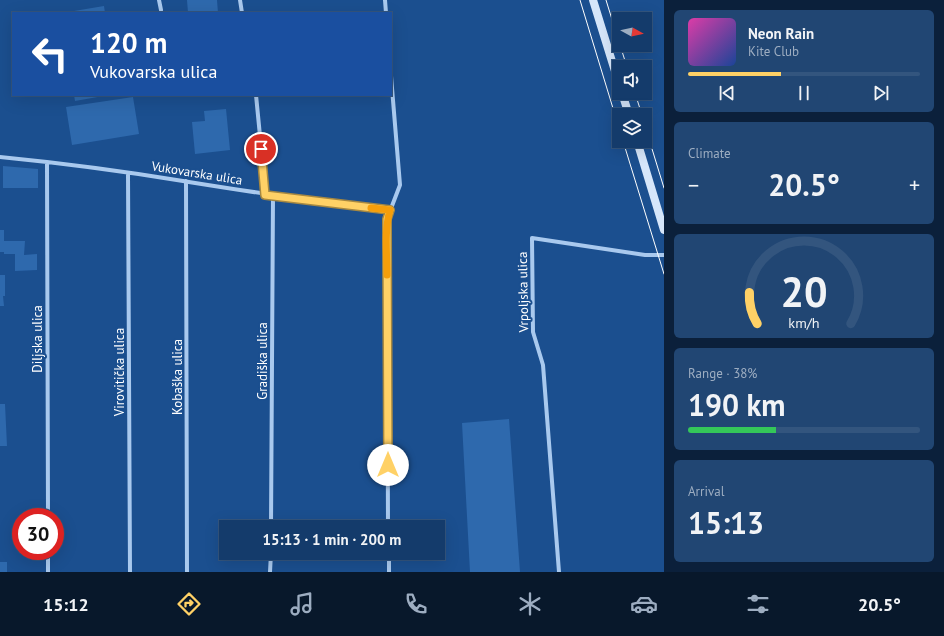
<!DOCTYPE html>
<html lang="en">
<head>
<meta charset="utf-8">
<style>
  body { margin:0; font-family:"PT Sans",sans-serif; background:#214673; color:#f1f3f6; height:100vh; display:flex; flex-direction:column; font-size:15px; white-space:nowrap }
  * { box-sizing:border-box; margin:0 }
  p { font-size:13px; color:#9dadc1 }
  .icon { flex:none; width:22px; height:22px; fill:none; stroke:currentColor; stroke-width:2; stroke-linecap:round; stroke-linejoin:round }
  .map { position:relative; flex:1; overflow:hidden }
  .panel { display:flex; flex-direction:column; gap:10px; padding:10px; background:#0b203b; width:280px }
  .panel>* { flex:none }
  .top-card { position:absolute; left:12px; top:12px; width:380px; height:84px; border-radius:0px; box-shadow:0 4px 16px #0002,0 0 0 1px #33557e; background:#1a4fa0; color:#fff; overflow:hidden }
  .needle { width:26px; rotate:98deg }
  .controls { position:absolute; left:612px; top:12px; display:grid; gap:8px }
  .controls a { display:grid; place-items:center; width:40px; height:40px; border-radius:0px; background:#143b6b; box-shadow:0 4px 16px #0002,0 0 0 1px #33557e; font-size:20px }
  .speed { position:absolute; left:12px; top:508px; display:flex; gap:8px; font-size:20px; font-weight:700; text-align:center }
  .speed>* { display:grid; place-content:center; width:52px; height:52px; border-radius:50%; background:#143b6b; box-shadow:0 4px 16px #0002,0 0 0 1px #33557e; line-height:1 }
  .speed .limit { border:6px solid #d22; background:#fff; color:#111 }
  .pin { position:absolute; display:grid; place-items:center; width:34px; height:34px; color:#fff; margin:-17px; border:2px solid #fff; border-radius:50%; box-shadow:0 1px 4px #0007 }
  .me { position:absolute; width:44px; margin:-22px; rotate:0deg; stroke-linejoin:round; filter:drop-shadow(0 0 3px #0008) }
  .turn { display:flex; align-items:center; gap:14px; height:84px; padding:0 12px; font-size:18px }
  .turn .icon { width:52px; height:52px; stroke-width:2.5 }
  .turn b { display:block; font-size:28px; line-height:34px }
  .big { font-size:30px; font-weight:700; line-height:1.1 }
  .panel .card { flex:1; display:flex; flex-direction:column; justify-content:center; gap:6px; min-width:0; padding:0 14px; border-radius:6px; background:#214673 }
  .panel .dial { align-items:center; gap:0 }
  .dial svg { height:104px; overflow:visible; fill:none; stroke:#33557e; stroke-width:7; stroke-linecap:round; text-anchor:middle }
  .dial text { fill:#f1f3f6; stroke:none }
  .song { display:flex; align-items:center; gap:12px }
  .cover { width:48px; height:48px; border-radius:6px; background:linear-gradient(135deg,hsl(320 70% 55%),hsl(220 70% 35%)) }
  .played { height:4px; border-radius:2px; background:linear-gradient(90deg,#ffd166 40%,#33557e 40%) }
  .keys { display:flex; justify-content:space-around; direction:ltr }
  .heat { display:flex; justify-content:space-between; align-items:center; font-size:22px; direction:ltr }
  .charge { height:6px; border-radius:3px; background:linear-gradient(90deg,#34c759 38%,#33557e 0) }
  .trip { position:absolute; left:219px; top:520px; width:226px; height:40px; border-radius:0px; background:#143b6b; box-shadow:0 4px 16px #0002,0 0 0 1px #33557e; font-weight:700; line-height:40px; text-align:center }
  .tabs { display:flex; height:64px; justify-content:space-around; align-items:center; background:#08182b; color:#9dadc1 }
  .tabs .icon { width:28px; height:28px }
  .tabs .active { color:#ffd166 }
  .tabs b { font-size:18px; color:#f1f3f6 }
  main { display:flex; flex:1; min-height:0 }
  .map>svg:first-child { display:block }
</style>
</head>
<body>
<main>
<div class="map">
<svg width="664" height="572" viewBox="0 0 664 572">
  <rect width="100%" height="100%" fill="#1b4f8f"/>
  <!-- green -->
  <path fill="#2e69ad" d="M187 0H217L218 13H188Z
    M104 6 105 13H62Z
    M74 95H109L75 101Z
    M133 97 139 134 72 145 66 107Z
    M226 109 230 150 195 154 192 122 205 121 204 111Z
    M3 166 38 169V188H3Z
    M0 230H4V241H25L24 255 37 254V270L15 271V254H4V252H0Z
    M0 275H5V296H3L4 306H0Z
    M0 404H5L7 446H0Z
    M509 419 520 572H470L462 423Z
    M0 562H7V572H0Z"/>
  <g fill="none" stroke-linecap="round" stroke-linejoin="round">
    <!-- minor -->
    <path stroke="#a9c9ee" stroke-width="4" d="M159 0 161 10
      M240 0 242 13
      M385 0 386 13
      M256 95 264 177 265 195
      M0 157C61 163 122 171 183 181 252 192 320 203 390 210
      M47 162 48 517
      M128 173 130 572
      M186 181 187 572
      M271 527 273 196
      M388 527 387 231V219L400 185 391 76
      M48 551V572
      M389 553V572
      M270 572 271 553
      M559 572 543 365 533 332 532 238 645 255H664"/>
    <!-- secondary -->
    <path stroke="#d6e6fa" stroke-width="8" d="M593 0 619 84
      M622 93 629 115
      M637 141 664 230"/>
    <!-- tram -->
    <path stroke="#fff" stroke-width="1" d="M580 0 619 128
      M606 0 619 42
      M620 45 627 67
      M635 93 642 115
      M645 126 664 188
      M623 141 664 274"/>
  </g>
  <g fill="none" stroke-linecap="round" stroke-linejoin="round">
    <!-- route casing -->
    <g stroke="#a68842" stroke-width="10">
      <path id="route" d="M261 149 265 195 390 210 387 219V231L388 465"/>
    </g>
    <!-- route -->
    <use href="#route" stroke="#ffd166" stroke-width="7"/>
    <!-- slow -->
    <path stroke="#f59e0b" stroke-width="7" d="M371 208 390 210C384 231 387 254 387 275"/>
  </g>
  <g text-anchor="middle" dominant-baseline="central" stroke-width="4" stroke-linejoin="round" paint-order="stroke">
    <!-- street labels -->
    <g font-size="13" fill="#fff" stroke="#1b4f8f">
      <text transform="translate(197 173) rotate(9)">Vukovarska ulica</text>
      <text transform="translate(523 292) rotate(-91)">Vrpoljska ulica</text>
      <text transform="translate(37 339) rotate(-90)">Diljska ulica</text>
      <text transform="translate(262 361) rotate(-90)">Gradiška ulica</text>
      <text transform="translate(119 372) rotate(-90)">Virovitička ulica</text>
      <text transform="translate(177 377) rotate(-90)">Kobaška ulica</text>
    </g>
  </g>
</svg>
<div class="controls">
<a><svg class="needle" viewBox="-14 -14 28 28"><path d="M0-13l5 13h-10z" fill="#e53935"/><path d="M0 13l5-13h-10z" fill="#9dadc1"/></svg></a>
<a><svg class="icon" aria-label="sound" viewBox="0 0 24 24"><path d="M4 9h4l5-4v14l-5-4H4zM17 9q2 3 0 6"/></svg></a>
<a><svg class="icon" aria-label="layers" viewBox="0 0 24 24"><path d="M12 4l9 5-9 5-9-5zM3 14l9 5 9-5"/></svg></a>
</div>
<div class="speed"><div class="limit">30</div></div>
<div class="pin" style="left:261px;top:149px;background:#d93025"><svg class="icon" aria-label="arrive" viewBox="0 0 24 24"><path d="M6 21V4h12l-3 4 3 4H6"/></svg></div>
<svg class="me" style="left:388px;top:465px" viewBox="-20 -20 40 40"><circle r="19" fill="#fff"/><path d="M0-13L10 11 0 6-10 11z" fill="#ffd166"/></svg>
<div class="trip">15:13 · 1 min · 200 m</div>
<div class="top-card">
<div class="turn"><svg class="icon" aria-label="left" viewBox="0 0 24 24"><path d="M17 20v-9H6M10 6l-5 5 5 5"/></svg><div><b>120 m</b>Vukovarska ulica</div></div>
</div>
</div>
<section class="panel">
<div class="card">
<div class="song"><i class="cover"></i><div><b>Neon Rain</b><p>Kite Club</p></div></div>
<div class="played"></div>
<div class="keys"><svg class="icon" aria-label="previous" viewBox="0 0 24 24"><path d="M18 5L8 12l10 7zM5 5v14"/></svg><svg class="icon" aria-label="pause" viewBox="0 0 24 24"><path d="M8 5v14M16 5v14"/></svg><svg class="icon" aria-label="next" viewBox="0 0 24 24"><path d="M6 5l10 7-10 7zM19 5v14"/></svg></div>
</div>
<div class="card"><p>Climate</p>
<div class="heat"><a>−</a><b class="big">20.5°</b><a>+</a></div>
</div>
<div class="card dial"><svg viewBox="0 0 100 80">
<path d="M14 69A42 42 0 1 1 86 69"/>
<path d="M14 69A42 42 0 0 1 8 45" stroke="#ffd166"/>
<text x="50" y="56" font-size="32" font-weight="700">20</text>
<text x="50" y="72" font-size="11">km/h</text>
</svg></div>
<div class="card"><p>Range · 38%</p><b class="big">190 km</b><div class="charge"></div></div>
<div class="card"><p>Arrival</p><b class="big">15:13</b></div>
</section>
</main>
<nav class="tabs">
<b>15:12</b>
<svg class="icon active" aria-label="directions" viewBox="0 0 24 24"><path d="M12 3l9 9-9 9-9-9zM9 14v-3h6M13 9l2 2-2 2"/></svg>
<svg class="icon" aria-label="music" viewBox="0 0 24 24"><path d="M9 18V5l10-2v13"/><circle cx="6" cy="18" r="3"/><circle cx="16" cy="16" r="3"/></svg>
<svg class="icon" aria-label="phone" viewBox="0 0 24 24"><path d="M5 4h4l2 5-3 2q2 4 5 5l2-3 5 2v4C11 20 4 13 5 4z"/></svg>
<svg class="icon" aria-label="climate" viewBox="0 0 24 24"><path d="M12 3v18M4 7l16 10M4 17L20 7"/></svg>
<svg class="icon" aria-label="car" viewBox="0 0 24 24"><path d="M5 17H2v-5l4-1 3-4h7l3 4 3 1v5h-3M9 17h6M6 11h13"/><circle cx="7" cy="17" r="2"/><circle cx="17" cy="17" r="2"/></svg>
<svg class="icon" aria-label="filters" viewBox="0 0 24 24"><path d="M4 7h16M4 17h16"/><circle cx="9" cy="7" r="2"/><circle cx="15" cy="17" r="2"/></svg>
<b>20.5°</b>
</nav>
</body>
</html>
